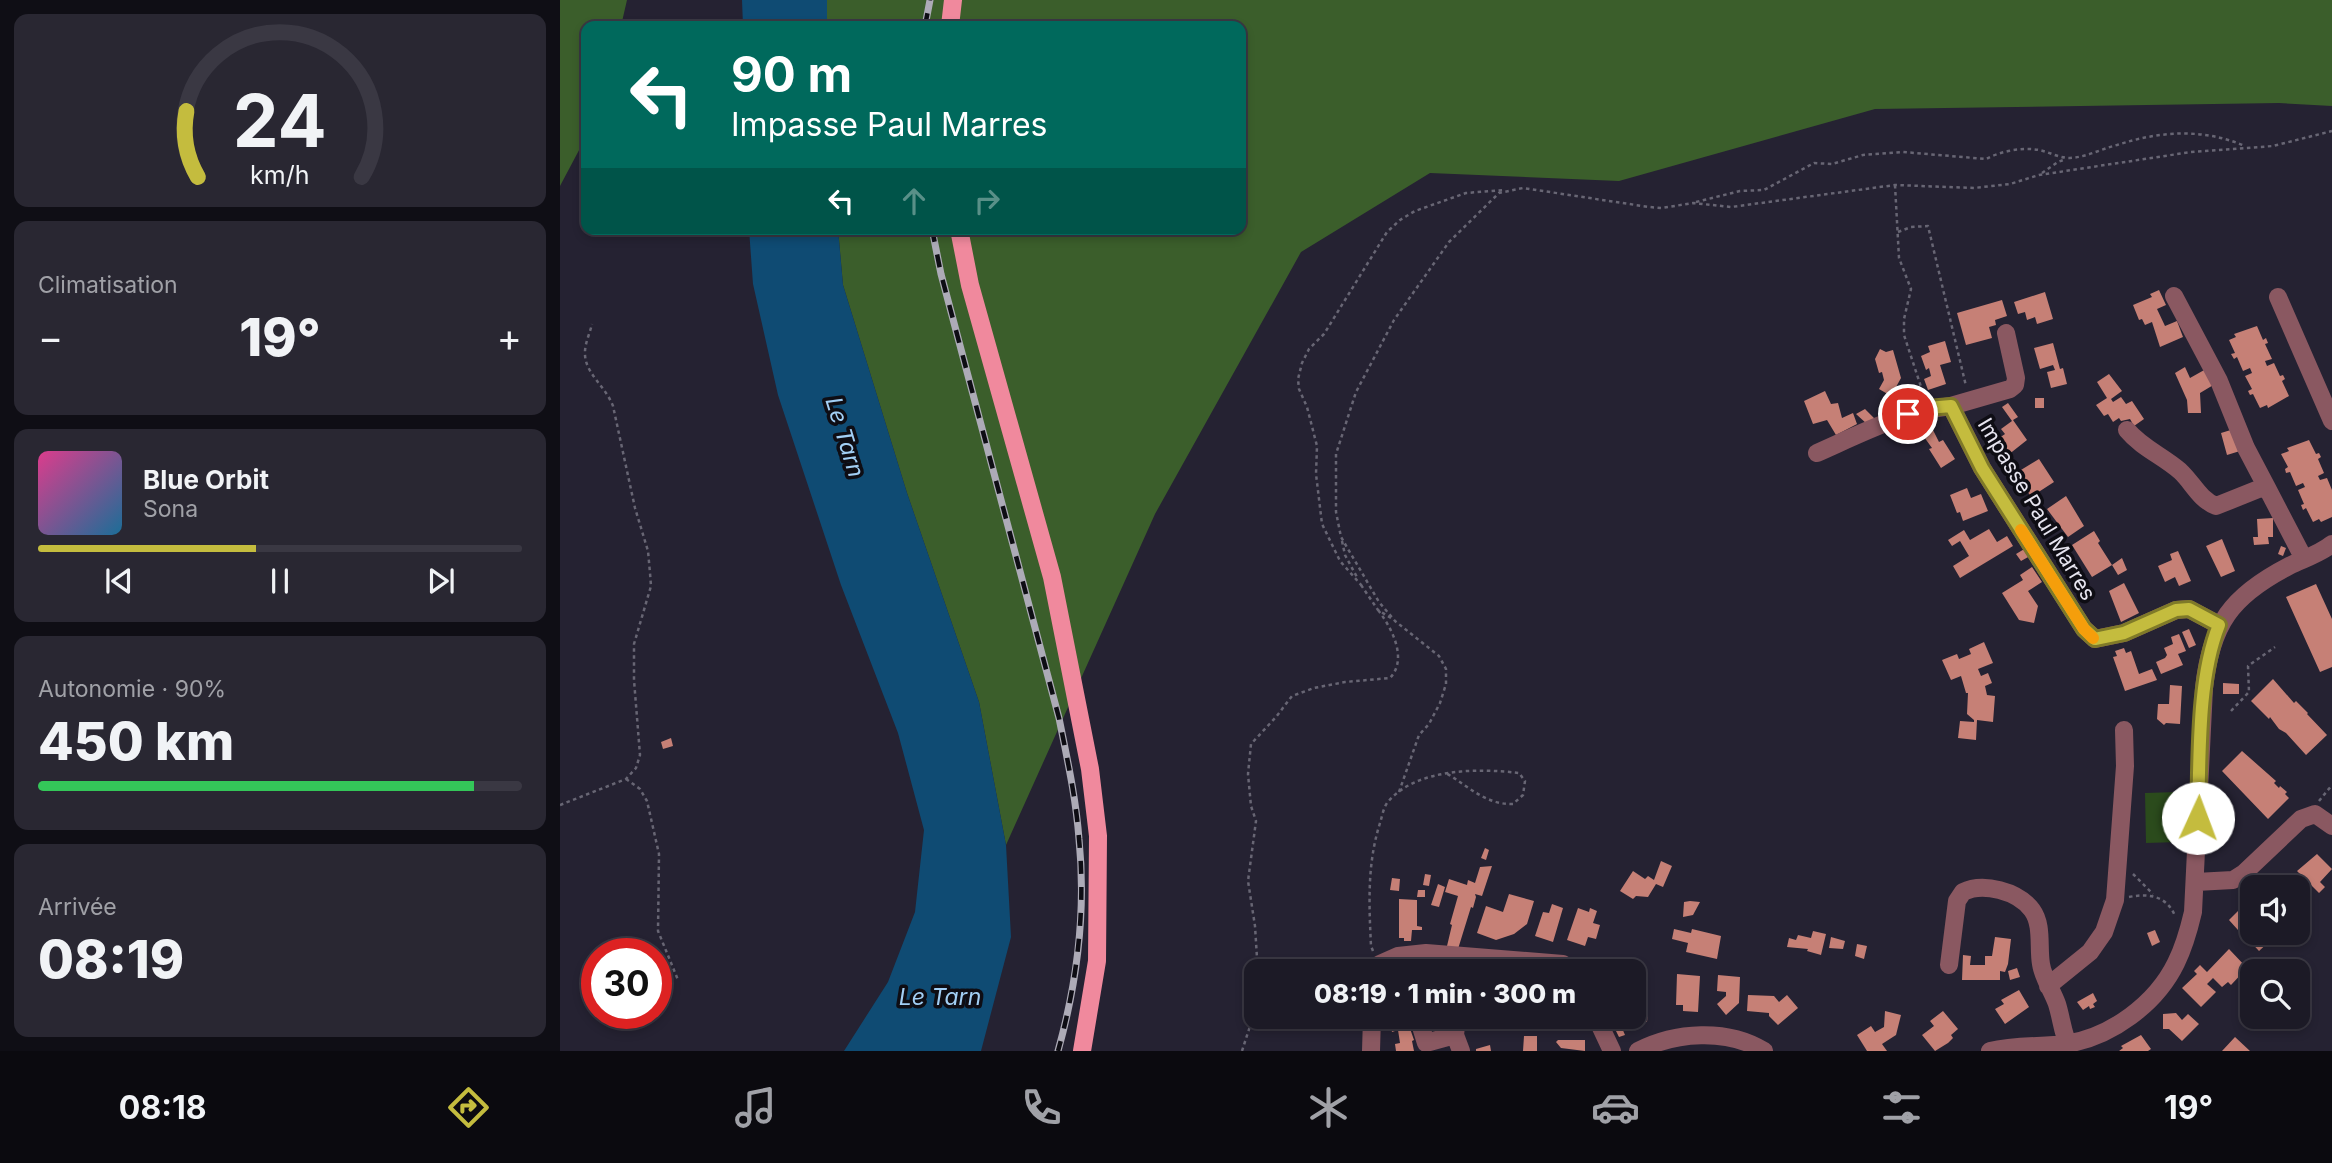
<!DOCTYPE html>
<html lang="fr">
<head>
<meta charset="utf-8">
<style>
  body { margin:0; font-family:Inter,sans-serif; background:#292732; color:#f1f3f6; height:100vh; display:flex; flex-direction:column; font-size:26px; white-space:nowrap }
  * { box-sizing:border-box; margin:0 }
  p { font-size:23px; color:#a0a1a7 }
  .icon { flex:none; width:38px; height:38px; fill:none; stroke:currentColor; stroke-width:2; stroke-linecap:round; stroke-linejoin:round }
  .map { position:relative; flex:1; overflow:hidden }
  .details { display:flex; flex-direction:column; gap:14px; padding:14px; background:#0f0e15; width:560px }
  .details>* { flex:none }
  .top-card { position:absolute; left:21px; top:21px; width:665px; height:214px; border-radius:14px; box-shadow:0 4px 10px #0003,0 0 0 2px #3a3843; background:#00695c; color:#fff; overflow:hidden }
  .fabs { position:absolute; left:1680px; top:875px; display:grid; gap:14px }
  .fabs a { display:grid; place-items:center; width:70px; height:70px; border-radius:14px; background:#1c1a26; box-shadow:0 4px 10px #0003,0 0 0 2px #3a3843; font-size:35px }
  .speed { position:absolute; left:21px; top:938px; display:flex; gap:14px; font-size:35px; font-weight:700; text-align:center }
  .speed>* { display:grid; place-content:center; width:91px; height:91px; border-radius:50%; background:#1c1a26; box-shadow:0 4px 10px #0003,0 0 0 2px #3a3843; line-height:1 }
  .speed .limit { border:10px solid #d22; background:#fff; color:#111 }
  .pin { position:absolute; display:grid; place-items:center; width:60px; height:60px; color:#fff; margin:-30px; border:4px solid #fff; border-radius:50%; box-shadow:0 2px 7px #0007 }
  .me { position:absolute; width:77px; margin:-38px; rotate:2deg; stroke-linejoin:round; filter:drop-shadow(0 0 5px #0008) }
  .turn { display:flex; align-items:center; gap:24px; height:147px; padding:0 35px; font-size:32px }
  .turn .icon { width:91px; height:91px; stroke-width:2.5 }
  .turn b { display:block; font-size:49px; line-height:60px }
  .lanes { display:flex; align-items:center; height:66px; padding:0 35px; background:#0003; justify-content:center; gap:35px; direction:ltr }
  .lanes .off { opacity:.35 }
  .big { font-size:52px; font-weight:800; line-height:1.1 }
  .details .widget { flex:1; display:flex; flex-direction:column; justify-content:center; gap:10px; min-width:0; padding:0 24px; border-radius:14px; background:#292732 }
  .details .dial { align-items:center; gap:0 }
  .dial svg { height:182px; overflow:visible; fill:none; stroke:#3a3843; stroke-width:7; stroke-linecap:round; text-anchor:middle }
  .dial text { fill:#f1f3f6; stroke:none }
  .song { display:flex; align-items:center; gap:21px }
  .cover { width:84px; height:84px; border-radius:10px; background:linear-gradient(135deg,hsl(330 70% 55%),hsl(200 70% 35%)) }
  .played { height:7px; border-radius:4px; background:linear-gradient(90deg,#c4bc3e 45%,#3a3843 45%) }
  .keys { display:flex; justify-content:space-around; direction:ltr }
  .heat { display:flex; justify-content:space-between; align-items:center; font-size:38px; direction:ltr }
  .charge { height:10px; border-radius:5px; background:linear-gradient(90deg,#34c759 90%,#3a3843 0) }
  .trip { position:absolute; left:684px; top:959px; width:402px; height:70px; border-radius:14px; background:#1c1a26; box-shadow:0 4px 10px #0003,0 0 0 2px #3a3843; font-weight:800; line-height:70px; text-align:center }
  .tab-bar { display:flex; height:112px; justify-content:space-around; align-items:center; background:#0b0a0f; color:#a0a1a7 }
  .tab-bar .icon { width:49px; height:49px }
  .tab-bar .on { color:#c4bc3e }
  .tab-bar b { font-size:32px; color:#f1f3f6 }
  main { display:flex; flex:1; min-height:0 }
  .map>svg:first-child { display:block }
</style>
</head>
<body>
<main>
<section class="details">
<div class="widget dial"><svg viewBox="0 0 100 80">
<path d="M14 69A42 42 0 1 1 86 69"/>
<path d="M14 69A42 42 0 0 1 9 40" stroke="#c4bc3e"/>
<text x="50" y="56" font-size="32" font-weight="700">24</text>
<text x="50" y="72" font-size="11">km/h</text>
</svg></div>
<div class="widget"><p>Climatisation</p>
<div class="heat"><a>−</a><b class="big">19°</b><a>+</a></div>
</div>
<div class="widget">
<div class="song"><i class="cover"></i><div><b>Blue Orbit</b><p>Sona</p></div></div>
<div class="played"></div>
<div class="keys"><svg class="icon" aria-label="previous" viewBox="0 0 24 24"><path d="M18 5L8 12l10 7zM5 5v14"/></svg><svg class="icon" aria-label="pause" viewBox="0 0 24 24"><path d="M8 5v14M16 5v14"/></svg><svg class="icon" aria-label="next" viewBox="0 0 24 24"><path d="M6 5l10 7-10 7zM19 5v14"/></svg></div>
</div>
<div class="widget"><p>Autonomie · 90%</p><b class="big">450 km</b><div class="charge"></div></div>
<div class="widget"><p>Arrivée</p><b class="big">08:19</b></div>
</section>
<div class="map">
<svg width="1772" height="1051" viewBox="0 0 1772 1051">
  <rect width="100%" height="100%" fill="#252232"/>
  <!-- green -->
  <path fill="#2b4b1c" d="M1618 792 1619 842 1586 843 1585 793Z"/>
  <!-- forest -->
  <path fill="#3b5e2b" d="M0 0H67L61 26H26V137L0 186Z
    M267 0H1772V106L1719 103 1315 109 1059 181 870 173 741 252 595 514 446 845 419 702 347 493 283 285 278 229H681V26H267Z"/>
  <!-- water -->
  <path fill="#0f4b73" d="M182 0H267V26H183Z
    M189 229H278L283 285 347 493 419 702 446 845 451 937 421 1051H284L328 982 355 912 364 830 338 733 281 585 218 395 193 284Z"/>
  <!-- building -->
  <path fill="#c68076" d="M1599 290 1606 305 1597 309 1605 326 1617 321 1623 337 1600 347 1592 322 1585 325 1582 319 1579 320 1573 305 1592 297 1590 294Z
    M1485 292 1493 319 1477 324 1475 317 1467 320 1465 312 1458 314 1454 302Z
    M1442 300 1447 316 1435 320 1436 325 1429 327 1432 338 1406 345 1397 313Z
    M1697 326 1703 340 1706 338 1708 343 1705 344 1712 359 1705 361 1707 366 1714 363 1720 376 1723 375 1725 379 1722 381 1729 396 1708 408 1707 405 1700 408 1693 394 1690 395 1688 391 1692 389 1685 376 1692 373 1690 368 1683 371 1677 357 1674 359 1671 354 1675 353 1669 340 1676 337 1674 334Z
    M1385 341 1391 362 1380 365 1386 384 1368 390 1364 379 1371 376 1369 368 1366 370 1361 356 1370 352 1368 346Z
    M1493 343 1500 369 1503 368 1507 384 1491 388 1487 372 1495 370 1493 365 1480 369 1474 348Z
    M1320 349 1326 352 1333 350 1341 378 1331 396 1319 389 1324 380 1322 372 1319 373 1315 359Z
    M1625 367 1630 378 1646 369 1655 384 1640 393 1641 413H1628L1627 400 1615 373Z
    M1549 374 1562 391 1551 399 1553 402 1561 397 1566 404 1572 401 1584 419 1574 426 1570 419 1561 421 1559 418 1553 422 1548 414 1544 416 1536 405 1547 398 1537 382Z
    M1265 391 1271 404 1278 403 1282 418 1293 413 1297 424 1276 435 1267 420 1253 424 1244 401Z
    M1475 398H1484V408H1475Z
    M1448 403 1458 417 1453 420 1467 440 1443 459 1432 443 1445 434 1441 429 1452 421 1442 407Z
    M1305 409 1316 420 1307 424 1296 414Z
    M1367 425 1370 431 1373 430 1379 442 1383 440 1395 459 1381 468 1369 449 1372 448 1359 430Z
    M1674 429 1680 451 1667 455 1661 433Z
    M1749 440 1756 454 1759 453 1761 457 1758 459 1764 473 1758 476 1760 480 1767 478 1772 490V517L1761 522 1759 519 1753 522 1746 508 1743 510 1741 505 1744 504 1738 490 1745 487 1743 483 1736 486 1730 472 1726 473 1725 469 1728 467 1721 454 1729 451 1727 448Z
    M1479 459 1494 482 1471 497 1456 473Z
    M1407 488 1411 498 1421 494 1428 511 1403 521 1400 512 1397 513 1390 495Z
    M1506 496 1524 526 1508 537 1487 509Z
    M1713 518V537H1708L1709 544 1694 545 1693 537H1698L1697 519Z
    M1429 529 1437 542 1447 536 1453 546 1400 578 1393 566 1409 556 1400 541 1392 546 1388 540 1404 530 1410 540Z
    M1534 531 1540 541 1538 543 1552 565 1562 558 1567 570 1558 575 1552 565 1532 577 1512 545Z
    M1662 539 1675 571 1661 577 1646 546Z
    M1721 546 1726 548 1723 556 1718 554Z
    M1466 548 1470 556 1461 561 1456 554Z
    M1618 551 1631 581 1619 586 1615 577 1605 582 1598 566 1612 560 1610 554Z
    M1472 567 1482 582 1468 591 1478 606 1474 623 1459 620 1442 593 1463 580 1460 575Z
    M1564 583 1579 613 1561 622 1549 591Z
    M1756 584 1772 619V667L1760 672 1726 597Z
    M1629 629 1636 645 1629 648 1622 632Z
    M1619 634 1626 651 1618 654 1623 665 1601 674 1596 662 1605 658 1607 655 1604 648 1613 644 1611 637Z
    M1424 642 1433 663 1418 669 1421 676 1428 673 1432 683 1425 686 1427 695 1435 696 1433 722 1417 720 1416 740 1398 738 1400 721 1414 722V720L1407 714 1408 693H1406L1401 676 1391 680 1382 660 1397 654 1399 659 1411 654 1409 649Z
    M1564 648 1566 653 1571 651 1579 674 1592 669 1597 680 1565 691 1553 657 1557 656 1555 651Z
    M1713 679 1734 703 1736 701 1748 713 1747 714 1767 735 1746 755 1726 733 1719 729 1710 717 1709 719 1691 701Z
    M1663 683 1679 684V694H1663Z
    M1610 685 1622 686 1620 724 1606 723 1604 725 1597 719 1598 704H1609Z
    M111 738 113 746 103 749 101 742Z
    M1682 751 1716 781 1714 783 1719 788 1720 786 1727 792 1725 794 1729 798 1708 819 1662 771Z
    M925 848 929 850 926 860 921 858Z
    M1757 854 1772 869 1760 882 1765 887 1759 893 1737 871Z
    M1101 861 1112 866 1103 887 1096 884 1088 897 1076 896 1073 899 1060 891 1073 871 1085 879 1088 876 1094 880Z
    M932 866 922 896 915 894 916 897 913 908 911 907 898 949 887 946 892 925 890 924 898 896 885 892 889 879 907 885 908 880 915 883 920 867Z
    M865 874 871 875 869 886 863 885Z
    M832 878 840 879 839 891 830 890Z
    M878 884 885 887 879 907 871 905Z
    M858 890H865V897H857Z
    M949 894 974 901 967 924 954 934 936 940 917 933 926 906 943 912Z
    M839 899 857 900V926L862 927V930H852L851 941H844V938H839Z
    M1124 902 1130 901 1140 902 1133 915 1123 917Z
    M1686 903 1692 909V933H1707L1712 939 1699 951 1685 936 1689 932 1682 925 1678 930 1669 920Z
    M992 904 1003 908 993 942 975 936 983 912 989 913Z
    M1018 908 1029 912 1030 908 1037 911 1033 923 1040 925 1036 939 1028 937 1025 946 1007 940Z
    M1114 929 1131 933 1132 929 1161 936 1157 959 1126 952 1128 943 1112 939Z
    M1595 930 1600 942 1592 946 1587 933Z
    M1253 931 1266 934 1261 955 1247 951 1248 949 1227 947 1229 938 1236 940 1238 935 1251 938Z
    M1271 937 1285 941 1283 949 1269 948Z
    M1435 937 1451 939 1448 964 1445 972 1440 971V980H1402L1403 955 1411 956 1410 965H1425V956H1432Z
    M1297 944 1307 946 1304 959 1295 956Z
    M1669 949 1687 968 1671 985 1668 982 1662 987 1653 978 1647 984 1656 992 1641 1007 1622 988 1637 974 1634 971 1640 965 1647 972Z
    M1052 960H1063V968H1052Z
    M1457 968 1460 977 1450 980 1448 971Z
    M103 971 109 987 103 990 99 988 96 975Z
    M1117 974 1140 976 1138 1012 1123 1011V1005H1116Z
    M1158 975 1180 977 1179 1003 1166 1015 1157 1004 1166 996V992L1157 991Z
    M1074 986 1080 992 1079 1011 1088 1012 1087 1022 1066 1021V1017H1074Z
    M1459 990 1469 1007 1445 1024 1435 1009 1444 1004 1441 1000Z
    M1533 993 1537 1001 1533 1004 1535 1007 1530 1009 1529 1006 1523 1010 1517 1002Z
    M1188 995 1214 996 1219 1002 1227 995 1238 1008 1218 1025 1209 1016V1013L1187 1011Z
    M1325 1011 1341 1015 1336 1035 1322 1044 1327 1051H1307L1297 1035 1311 1026 1315 1032 1324 1027Z
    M1383 1011 1398 1029 1391 1035 1393 1038 1388 1043 1375 1051 1362 1035 1374 1026 1370 1021Z
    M1616 1013 1622 1020 1628 1014 1639 1024 1622 1041 1609 1029H1603V1014Z
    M846 1017 854 1040 852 1041 854 1051H836L835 1044 840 1043 838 1030 832 1032 829 1018Z
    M867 1017H885V1018L868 1022Z
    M906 1017H920V1024L905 1023Z
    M983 1017H1001V1021L983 1020Z
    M1062 1028 1065 1035 1059 1037 1056 1031Z
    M1581 1035 1591 1049 1588 1051H1559L1563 1048 1561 1046Z
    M964 1036H977V1051H963Z
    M1675 1037 1690 1051H1662Z
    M998 1040H1025V1051L1001 1048 996 1042Z
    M930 1045 931 1051H916V1049Z"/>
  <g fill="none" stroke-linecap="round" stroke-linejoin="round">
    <!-- path -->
    <path stroke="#686674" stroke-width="2.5" stroke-dasharray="3.5 3.5" stroke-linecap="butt" d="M1482 173 1498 162 1506 159
      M1335 185 1339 258 1351 289 1344 319V335L1364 396
      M1136 202 1180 191 1204 190 1254 163 1272 164 1303 155 1343 152 1426 159C1441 151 1462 147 1479 150 1489 152 1499 158 1510 158 1527 157 1541 149 1557 145 1600 131 1643 128 1685 146
      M1338 232 1351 227 1368 226 1406 386
      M782 541 785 555 798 579
      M801 585 818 610 831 618
      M802 586 780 561 762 524 756 474 757 446 747 407 739 389 738 379 742 363 749 349 764 334 827 232 840 220 855 211 906 193 944 190
      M1671 711 1689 692 1688 666 1715 647
      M66 779 80 789 87 801 99 854 98 931 118 980
      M839 792 859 735 869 724 880 703 886 684V669L879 656 835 621 819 602 781 537 776 512V454L796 392 834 320 889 242 939 193 963 188 1089 207 1102 208 1133 203 1171 207 1335 185 1414 188 1450 184 1479 175 1631 152 1713 146 1772 131
      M1759 801 1772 785
      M0 805 66 779 76 768 80 755 74 680V644L91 586 90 573 88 551 75 508 53 406C45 385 24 373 25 352 25 343 30 333 32 324
      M1573 874 1593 894
      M1569 897C1589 893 1607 896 1615 916
      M813 951 811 946C809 904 807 864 820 823 822 817 823 809 827 803 855 768 918 768 959 773L965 781 963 795 953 804C926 805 908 786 886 773
      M682 1051 692 1020 690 993 697 958 695 926 688 881 696 821 691 806 688 774 691 744 716 717 732 696 754 688 785 682 830 678C848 659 832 628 818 610"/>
    <!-- minor -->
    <path stroke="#8a5861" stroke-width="18" d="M1718 297 1772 421
      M1391 406 1450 389 1455 385 1456 378 1446 333
      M1567 430C1582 448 1603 456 1620 471 1633 483 1639 499 1656 506L1706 486 1686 448 1659 381 1614 296
      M1257 453C1300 434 1344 411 1391 406L1422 468 1524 629 1535 639 1564 633 1616 610 1629 609 1659 625
      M1706 486 1744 559
      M1636 882 1673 880 1684 873 1741 819 1755 814 1772 826
      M1389 965 1397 901 1403 892C1423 882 1458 891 1472 910 1483 925 1478 947 1481 964 1483 978 1492 990 1497 1004 1502 1020 1503 1037 1511 1051
      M818 971 820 964 838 956 866 953 1003 964 1014 971
      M1488 986 1530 952 1544 932 1555 900 1565 766 1564 730
      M858 1017 866 1043 895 1035
      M897 1017 895 1035 901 1051
      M1036 1017 1052 1051
      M811 1051 812 1017
      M1078 1051C1115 1032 1167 1028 1204 1051
      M1430 1051C1456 1045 1481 1047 1506 1044 1551 1037 1596 1004 1616 963 1624 947 1629 929 1633 912L1644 688C1651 624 1671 596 1729 566 1743 559 1760 554 1772 544"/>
    <!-- major -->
    <path stroke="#f0899d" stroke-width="18" d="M390 26 393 0
      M399 229 410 285 492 577 530 769 538 836 537 961 522 1051"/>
    <!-- rail casing -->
    <g stroke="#adabb7" stroke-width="7">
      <path id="rail" d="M365 26 370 0
        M372 229 381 274 499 718C507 758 516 798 519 839 526 909 517 983 498 1051"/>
    </g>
    <!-- rail -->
    <use href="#rail" stroke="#0e0d14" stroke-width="4.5" stroke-dasharray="13" stroke-linecap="butt"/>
  </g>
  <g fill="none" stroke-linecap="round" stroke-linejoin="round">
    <!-- route casing -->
    <g stroke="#7f7a28" stroke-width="18">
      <path id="route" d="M1348 414 1368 408 1391 406 1422 468 1524 629 1535 639 1564 633 1616 610 1629 609 1659 625C1637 680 1640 759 1638 818"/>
    </g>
    <!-- route -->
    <use href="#route" stroke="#c4bc3e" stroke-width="12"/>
    <!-- slow -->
    <path stroke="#f59e0b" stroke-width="12" d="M1461 530 1524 629 1533 638"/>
  </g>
  <g text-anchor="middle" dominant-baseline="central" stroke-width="7" stroke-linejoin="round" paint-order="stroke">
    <!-- street labels -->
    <g font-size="21" fill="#e7e5f0" stroke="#0e0d14">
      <text transform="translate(1477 509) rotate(59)">Impasse Paul Marres</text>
    </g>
    <!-- water labels -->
    <g font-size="23" font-style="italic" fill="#a2cff5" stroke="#0e0d14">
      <text transform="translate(285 437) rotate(73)">Le Tarn</text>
      <text x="380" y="997">Le Tarn</text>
    </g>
  </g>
</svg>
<div class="fabs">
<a><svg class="icon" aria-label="sound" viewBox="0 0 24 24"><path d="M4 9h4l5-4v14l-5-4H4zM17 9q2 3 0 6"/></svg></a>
<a><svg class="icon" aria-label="search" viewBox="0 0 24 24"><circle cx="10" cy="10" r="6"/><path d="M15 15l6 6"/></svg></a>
</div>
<div class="speed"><div class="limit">30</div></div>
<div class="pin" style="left:1348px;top:414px;background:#d93025"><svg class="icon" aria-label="arrive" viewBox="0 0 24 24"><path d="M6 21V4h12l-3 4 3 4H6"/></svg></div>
<svg class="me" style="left:1638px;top:818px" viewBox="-20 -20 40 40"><circle r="19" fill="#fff"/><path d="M0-13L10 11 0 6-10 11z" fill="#c4bc3e"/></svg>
<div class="trip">08:19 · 1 min · 300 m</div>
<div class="top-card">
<div class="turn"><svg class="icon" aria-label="left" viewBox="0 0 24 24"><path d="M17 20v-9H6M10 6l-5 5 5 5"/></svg><div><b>90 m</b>Impasse Paul Marres</div></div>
<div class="lanes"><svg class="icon" aria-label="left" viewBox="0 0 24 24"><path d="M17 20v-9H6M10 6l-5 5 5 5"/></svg><svg class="icon off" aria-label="ahead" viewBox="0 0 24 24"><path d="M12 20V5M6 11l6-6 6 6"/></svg><svg class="icon off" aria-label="right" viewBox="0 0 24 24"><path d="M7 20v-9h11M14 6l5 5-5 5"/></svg></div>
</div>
</div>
</main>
<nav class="tab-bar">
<b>08:18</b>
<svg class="icon on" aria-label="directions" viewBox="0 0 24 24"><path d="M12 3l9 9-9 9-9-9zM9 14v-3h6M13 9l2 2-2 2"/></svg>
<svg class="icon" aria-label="music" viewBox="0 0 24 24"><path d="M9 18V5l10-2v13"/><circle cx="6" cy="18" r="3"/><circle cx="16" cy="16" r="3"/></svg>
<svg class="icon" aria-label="phone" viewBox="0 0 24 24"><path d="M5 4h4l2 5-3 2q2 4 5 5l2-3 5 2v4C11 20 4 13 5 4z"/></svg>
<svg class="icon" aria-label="climate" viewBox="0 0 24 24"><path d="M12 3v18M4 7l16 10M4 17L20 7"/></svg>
<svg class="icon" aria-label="car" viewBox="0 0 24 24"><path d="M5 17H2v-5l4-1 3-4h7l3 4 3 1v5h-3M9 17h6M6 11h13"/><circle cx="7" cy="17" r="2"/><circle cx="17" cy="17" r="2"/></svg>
<svg class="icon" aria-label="filters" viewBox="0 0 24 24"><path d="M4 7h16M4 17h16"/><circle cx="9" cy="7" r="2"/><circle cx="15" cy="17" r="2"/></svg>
<b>19°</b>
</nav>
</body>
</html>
